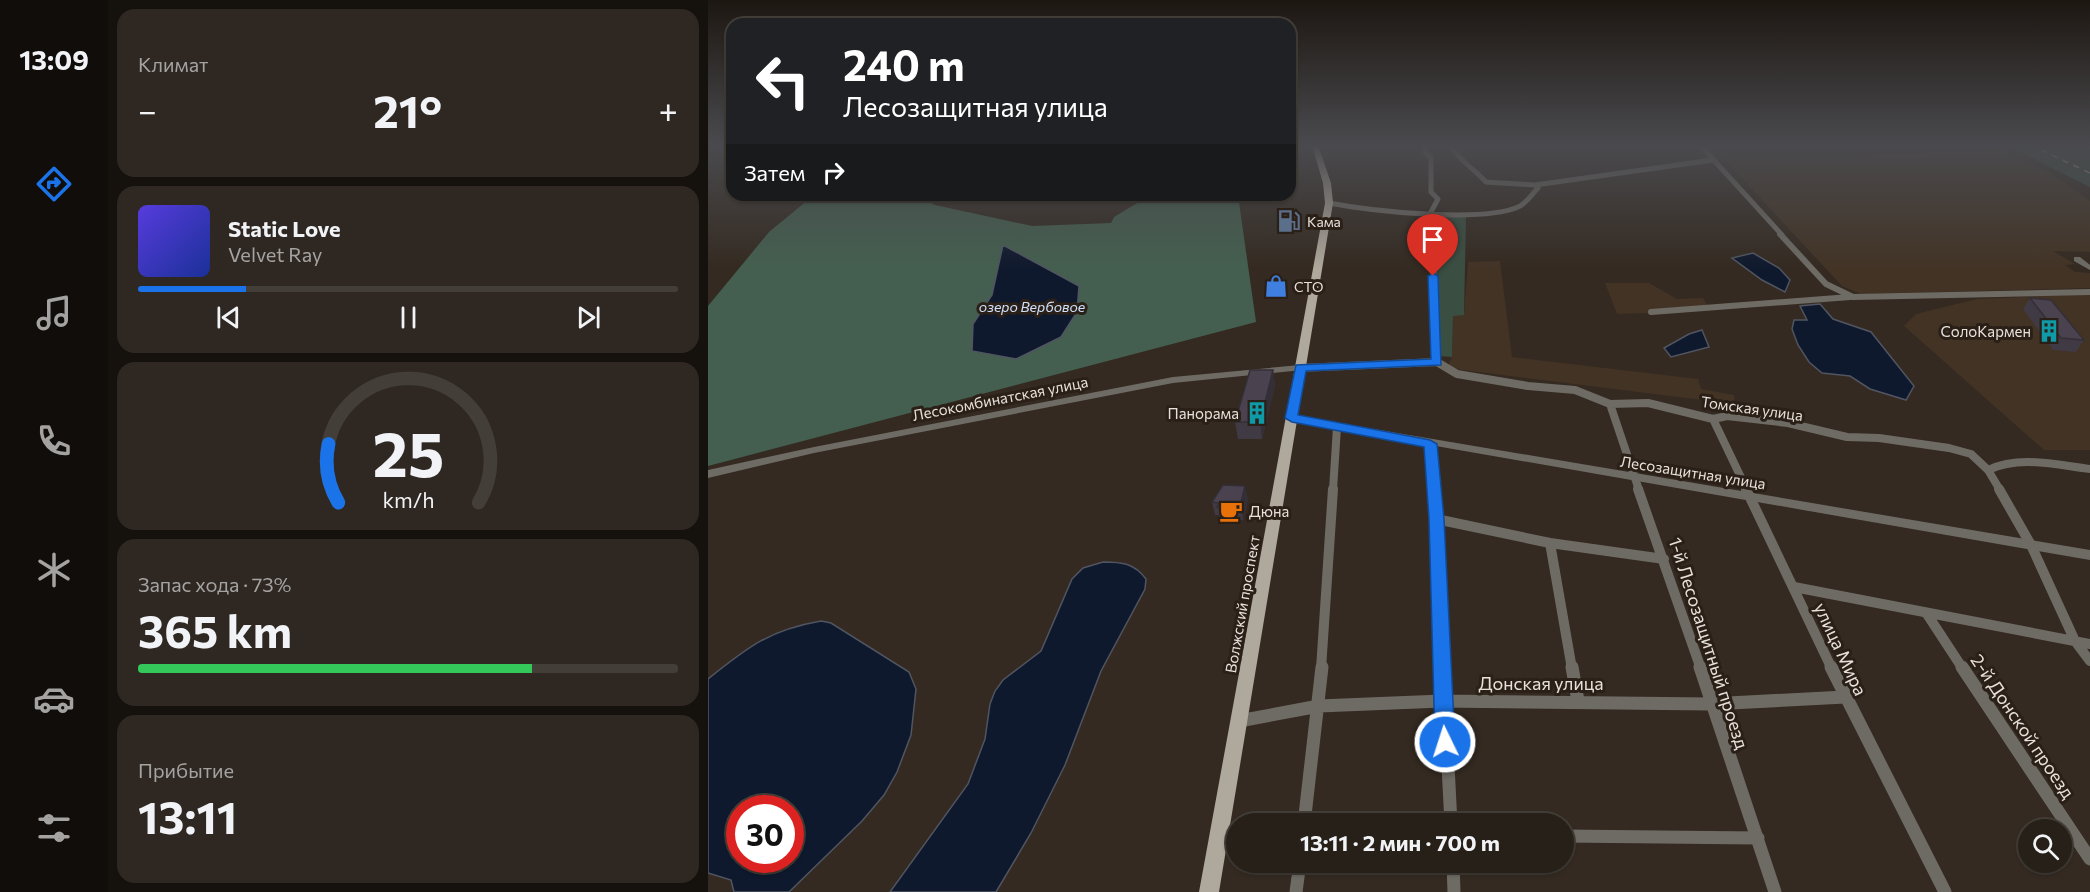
<!DOCTYPE html>
<html lang="ru">
<head>
<meta charset="utf-8">
<style>
  body { margin:0; font-family:Commissioner,sans-serif; background:#2f2822; color:#f1f3f6; height:100vh; display:flex; flex-direction:column; font-size:22px; white-space:nowrap }
  * { box-sizing:border-box; margin:0 }
  p { font-size:20px; color:#a4a3a2 }
  .icon { flex:none; width:33px; height:33px; fill:none; stroke:currentColor; stroke-width:2; stroke-linecap:round; stroke-linejoin:round }
  .map { position:relative; flex:1; overflow:hidden }
  .drawer { display:flex; flex-direction:column; gap:9px; padding:9px; background:#15120e; width:600px }
  .drawer>* { flex:none }
  .hud { position:absolute; left:18px; top:18px; width:570px; height:183px; border-radius:18px; box-shadow:0 2px 4px #0004,0 0 0 2px #433e38; background:#202124; color:#fff; overflow:hidden }
  .controls { position:absolute; left:1310px; top:819px; display:grid; gap:12px }
  .controls a { display:grid; place-items:center; width:54px; height:54px; border-radius:50%; background:#272019; box-shadow:0 2px 4px #0004,0 0 0 2px #433e38; font-size:30px }
  .speed { position:absolute; left:18px; top:795px; display:flex; gap:12px; font-size:30px; font-weight:700; text-align:center }
  .speed>* { display:grid; place-content:center; width:78px; height:78px; border-radius:50%; background:#272019; box-shadow:0 2px 4px #0004,0 0 0 2px #433e38; line-height:1 }
  .speed .limit { border:9px solid #d22; background:#fff; color:#111 }
  .pin { position:absolute; display:grid; place-items:center; width:51px; height:51px; color:#fff; margin:-62px -26px; border-radius:50% 50% 50% 0; rotate:-45deg; box-shadow:0 0 6px #0007 }
  .pin .icon { rotate:45deg }
  .me { position:absolute; width:66px; margin:-33px; rotate:356deg; stroke-linejoin:round; filter:drop-shadow(0 0 4px #0008) }
  .turn { display:flex; align-items:center; gap:21px; height:126px; padding:0 18px; font-size:27px }
  .turn .icon { width:78px; height:78px; stroke-width:2.5 }
  .turn b { display:block; font-size:42px; line-height:51px }
  .then { display:flex; align-items:center; height:57px; padding:0 18px; background:#0003; gap:12px; font-size:22px }
  .big { font-size:45px; font-weight:700; line-height:1.1 }
  .drawer .widget { flex:1; display:flex; flex-direction:column; justify-content:center; gap:9px; min-width:0; padding:0 21px; border-radius:18px; background:#2f2822 }
  .drawer .dial { align-items:center; gap:0 }
  .dial svg { height:156px; overflow:visible; fill:none; stroke:#433e38; stroke-width:7; stroke-linecap:round; text-anchor:middle }
  .dial text { fill:#f1f3f6; stroke:none }
  .song { display:flex; align-items:center; gap:18px }
  .cover { width:72px; height:72px; border-radius:9px; background:linear-gradient(135deg,hsl(250 70% 55%),hsl(230 70% 35%)) }
  .played { height:6px; border-radius:3px; background:linear-gradient(90deg,#1a73e8 20%,#433e38 20%) }
  .keys { display:flex; justify-content:space-around; direction:ltr }
  .heat { display:flex; justify-content:space-between; align-items:center; font-size:33px; direction:ltr }
  .charge { height:9px; border-radius:4px; background:linear-gradient(90deg,#34c759 73%,#433e38 0) }
  .trip { position:absolute; left:518px; top:813px; width:348px; height:60px; border-radius:30px; background:#272019; box-shadow:0 2px 4px #0004,0 0 0 2px #433e38; font-weight:700; line-height:60px; text-align:center }
  main { display:flex; flex:1; min-height:0 }
  .menu { display:flex; flex-direction:column; width:108px; justify-content:space-around; align-items:center; background:#100d0a; color:#a4a3a2 }
  .menu .icon { width:42px; height:42px }
  .menu .selected { color:#1a73e8 }
  .menu b { font-size:27px; color:#f1f3f6 }
  .map>svg:first-child { display:block }
</style>
</head>
<body>
<main>
<nav class="menu">
<b>13:09</b>
<svg class="icon selected" aria-label="directions" viewBox="0 0 24 24"><path d="M12 3l9 9-9 9-9-9zM9 14v-3h6M13 9l2 2-2 2"/></svg>
<svg class="icon" aria-label="music" viewBox="0 0 24 24"><path d="M9 18V5l10-2v13"/><circle cx="6" cy="18" r="3"/><circle cx="16" cy="16" r="3"/></svg>
<svg class="icon" aria-label="phone" viewBox="0 0 24 24"><path d="M5 4h4l2 5-3 2q2 4 5 5l2-3 5 2v4C11 20 4 13 5 4z"/></svg>
<svg class="icon" aria-label="climate" viewBox="0 0 24 24"><path d="M12 3v18M4 7l16 10M4 17L20 7"/></svg>
<svg class="icon" aria-label="car" viewBox="0 0 24 24"><path d="M5 17H2v-5l4-1 3-4h7l3 4 3 1v5h-3M9 17h6M6 11h13"/><circle cx="7" cy="17" r="2"/><circle cx="17" cy="17" r="2"/></svg>
<svg class="icon" aria-label="filters" viewBox="0 0 24 24"><path d="M4 7h16M4 17h16"/><circle cx="9" cy="7" r="2"/><circle cx="15" cy="17" r="2"/></svg>
</nav>
<section class="drawer">
<div class="widget"><p>Климат</p>
<div class="heat"><a>−</a><b class="big">21°</b><a>+</a></div>
</div>
<div class="widget">
<div class="song"><i class="cover"></i><div><b>Static Love</b><p>Velvet Ray</p></div></div>
<div class="played"></div>
<div class="keys"><svg class="icon" aria-label="previous" viewBox="0 0 24 24"><path d="M18 5L8 12l10 7zM5 5v14"/></svg><svg class="icon" aria-label="pause" viewBox="0 0 24 24"><path d="M8 5v14M16 5v14"/></svg><svg class="icon" aria-label="next" viewBox="0 0 24 24"><path d="M6 5l10 7-10 7zM19 5v14"/></svg></div>
</div>
<div class="widget dial"><svg viewBox="0 0 100 80">
<path d="M14 69A42 42 0 1 1 86 69"/>
<path d="M14 69A42 42 0 0 1 9 39" stroke="#1a73e8"/>
<text x="50" y="56" font-size="32" font-weight="700">25</text>
<text x="50" y="72" font-size="11">km/h</text>
</svg></div>
<div class="widget"><p>Запас хода · 73%</p><b class="big">365 km</b><div class="charge"></div></div>
<div class="widget"><p>Прибытие</p><b class="big">13:11</b></div>
</section>
<div class="map">
<svg width="1382" height="892" viewBox="0 0 1382 892">
  <rect width="100%" height="100%" fill="#342a21"/>
  <!-- built -->
  <path fill="#423325" d="M1298 151 1345 174 1382 201V252L1345 251 1367 264 1357 265 1367 272 1382 273V288L1153 294 1134 286 1015 158Z
    M792 261 804 357 990 379 993 389 1026 395V404L739 368 744 357 745 315H756L760 262Z
    M897 283H941L969 299 995 298 1003 311 909 314Z
    M1382 294V450H1336L1196 326 1208 314 1269 299Z"/>
  <!-- green -->
  <path fill="#3b4e42" d="M1298 145H1369L1382 150V187Z
    M718 216 758 217 756 315 745 316 744 357 731 356Z"/>
  <!-- forest -->
  <path fill="#445f4f" d="M106 195H207L227 205 324 226 403 223 406 217 431 202 430 195H530L548 322 0 466V306L61 232Z"/>
  <!-- water -->
  <path fill="#0f192d" stroke="#505561" stroke-width="1.5" fill-rule="evenodd" d="M295 245 371 286 369 312 353 337 308 359 264 351 265 324 284 295Z
    M1045 253 1071 268 1082 280 1077 292 1054 280 1024 258Z
    M1112 304 1125 319 1163 332 1206 386 1198 400 1162 389 1142 376 1114 373 1101 362 1090 345 1084 329 1086 320H1099L1092 306Z
    M994 330 1001 347 963 357 956 348 981 334Z
    M395 562C414 562 426 563 438 579L437 589 393 671 357 765 323 833 288 892H182L260 784 277 739 282 704 287 691 295 680 333 651 364 579 375 568Z
    M113 621 123 623 201 672 208 689 203 735 189 772 176 795 154 821 81 892H26L23 880 0 873V679C40 647 61 630 113 621ZM32 808H82V860H32Z"/>
  <g fill="none" stroke-linecap="round" stroke-linejoin="round">
    <!-- minor-far4 -->
    <path stroke="#6e6b65" stroke-width="5" d="M717 145V152L723 158V192L730 199 723 212 724 235
      M742 145C745 154 770 173 778 182L827 185
      M992 145 1074 235
      M621 203C663 211 773 223 810 207 818 204 824 194 830 188L827 185 1005 160"/>
    <!-- minor-far3 -->
    <path stroke="#6e6b65" stroke-width="6" d="M724 234 728 348
      M1072 234 1118 284 1145 297 1382 292
      M943 312 1142 297"/>
    <!-- minor-far2 -->
    <path stroke="#6e6b65" stroke-width="8" d="M728 347 729 362
      M592 368 729 362 749 374 820 386 867 390 902 404 940 403 1005 419 1019 416 1080 423 1139 437 1171 438 1241 448 1263 454 1280 470C1312 455 1348 465 1382 469
      M902 404 931 490
      M1005 419 1039 490
      M722 444 726 490
      M1280 470 1292 490
      M625 490 629 427"/>
    <!-- minor-far1 -->
    <path stroke="#6e6b65" stroke-width="10" d="M725 489 735 669
      M930 489 993 669
      M1038 489 1124 669
      M1291 489 1323 545 1367 641 1382 661
      M728 519 842 543 956 559
      M842 543 864 669
      M1086 587 1382 644
      M1219 614 1255 669
      M613 669 625 489"/>
    <!-- minor -->
    <path stroke="#6e6b65" stroke-width="13" d="M735 667 743 824
      M864 667 870 701
      M992 667 1067 892
      M1123 667 1237 892
      M1254 667 1382 859
      M531 721 611 706 734 701 1002 704 1137 697
      M596 824 614 667
      M855 836 1050 838
      M745 862 746 892
      M588 892 592 862"/>
    <!-- tertiary -->
    <path fill="#6e6b65" fill-rule="evenodd" d="M1374 145H1382V149L1374 146Z
      M1366 257H1372L1382 265V270L1366 261Z
      M592 365 597 368 595 370 465 383 106 453 0 478V470L106 447 465 377Z
      M583 415 1382 550V560L579 420 578 418 579 416Z"/>
    <!-- primary -->
    <path fill="#afa89c" fill-rule="evenodd" d="M604 145H610L623 183 625 203 511 892H491L617 203 615 183Z"/>
    <!-- rail -->
    <path stroke="#bab2ac" stroke-width="1.5" stroke-dasharray="6 6" stroke-linecap="butt" d="M1322 145 1382 173"/>
  </g>
  <!-- wall -->
  <path fill="#403a44" d="M1322 298 1376 340 1368 352 1345 350 1315 309Z
    M565 370 567 386 554 439H530L527 422Z
    M540 499 535 520 521 518 520 521 512 520 511 515H507L504 502Z"/>
  <!-- shaded-wall -->
  <path fill="#342f37" d="M565 370 567 386 554 439 552 422Z
    M537 486 540 499 535 520 532 506Z
    M519 505 521 518 520 521 518 508Z"/>
  <!-- building -->
  <path fill="#4a434f" stroke="#342f37" stroke-width="1.5" d="M1322 298 1343 300 1376 340 1353 338Z
    M542 370H565L552 422H527Z
    M515 485 537 486 532 506 519 505 518 508 509 507 511 503 504 502Z"/>
  <!-- sky -->
  <linearGradient id="sky" x2="0" y2="1"><stop stop-color="#1d1712"/><stop offset="0.54" stop-color="#4a4a4e"/><stop offset="1" stop-color="#4a4a4e" stop-opacity="0"/></linearGradient>
  <rect width="1382" height="269" fill="url(#sky)"/>
  <!-- route -->
  <path fill="#1a73e8" stroke="#114b97" stroke-width="1.5" d="M725 273 730 276 733 365 598 371 590 415 722 440 729 444 736 519 747 742 744 748 737 751 730 748 727 742 721 519 716 447 584 422 577 418 588 365 723 359 720 276Z"/>
  <!-- icons -->
  <defs>
    <g id="fuel-bare" transform="scale(1.8)"><path d="M-5.5-6h7V0h2V4h1.3V-2.5L3-4.5l.8-.8L6-3V5H2.5V1h-1V6h-7ZM-4.2-4.7v3.2H.2V-4.7Z" fill="#5c6f8a" stroke="#2a2018" stroke-width="2.5" paint-order="stroke"/></g>
    <g id="shop-bare" transform="scale(1.8)"><path d="M-5-2.5h2.3a2.7 3.5 0 0 1 5.4 0H5L5.5 6h-11ZM-1.5-2.5h3a1.5 2.3 0 0 0-3 0Z" fill="#3f7fe0" stroke="#2a2018" stroke-width="2.5" paint-order="stroke"/></g>
    <g id="building-bare" transform="scale(1.8)"><path d="M-4-6H4V6H1V3H-1V6H-4ZM-2.5-4.3h1.7v1.8h-1.7ZM.8-4.3h1.7v1.8H.8ZM-2.5-1h1.7V.8h-1.7ZM.8-1h1.7V.8H.8Z" fill="#0f9aa8" stroke="#2a2018" stroke-width="2.5" paint-order="stroke"/></g>
    <g id="cafe-bare" transform="scale(1.8)"><path d="M-5.5-4.5H6V0H3Q3 3.5 0 3.5H-2.5Q-5.5 3.5-5.5 0ZM3-3.2v2h1.7v-2ZM-6 4.5H4V6H-6Z" fill="#e8710a" stroke="#2a2018" stroke-width="2.5" paint-order="stroke"/></g>
  </defs>
  <g fill-rule="evenodd">
    <use href="#fuel-bare" x="581" y="221"/>
    <use href="#shop-bare" x="568" y="286"/>
    <use href="#building-bare" x="1341" y="331"/>
    <use href="#building-bare" x="549" y="413"/>
    <use href="#cafe-bare" x="523" y="511"/>
  </g>
  <g text-anchor="middle" dominant-baseline="central" stroke-width="6" stroke-linejoin="round" paint-order="stroke">
    <!-- far-poi labels -->
    <g font-size="14" fill="#e8e1db" stroke="#2a2018" text-anchor="start">
      <text x="599" y="221">Кама</text>
      <text x="586" y="286">СТО</text>
    </g>
    <!-- far-water labels -->
    <g font-size="14" font-style="italic" fill="#d0e1fe" stroke="#2a2018">
      <text x="324" y="306">озеро Вербовое</text>
    </g>
    <!-- poi labels -->
    <g font-size="15" fill="#e8e1db" stroke="#2a2018" text-anchor="end">
      <text x="1323" y="331">СолоКармен</text>
      <text x="531" y="413">Панорама</text>
      <text x="541" y="511" text-anchor="start">Дюна</text>
    </g>
    <!-- street labels -->
    <g font-size="15" fill="#e8e1db" stroke="#2a2018">
      <text transform="translate(292 398) rotate(-11)">Лесокомбинатская улица</text>
      <text transform="translate(1044 408) rotate(8)">Томская улица</text>
      <text transform="translate(985 472) rotate(9)">Лесозащитная улица</text>
      <text transform="translate(534 604) rotate(-80)">Волжский проспект</text>
    </g>
    <!-- near-street labels -->
    <g font-size="18" fill="#e8e1db" stroke="#2a2018">
      <text transform="translate(1001 643) rotate(72)">1-й Лесозащитный проезд</text>
      <text transform="translate(1133 649) rotate(65)">улица Мира</text>
      <text x="833" y="683">Донская улица</text>
      <text transform="translate(1315 726) rotate(56)">2-й Донской проезд</text>
    </g>
  </g>
</svg>
<div class="controls">
<a><svg class="icon" aria-label="search" viewBox="0 0 24 24"><circle cx="10" cy="10" r="6"/><path d="M15 15l6 6"/></svg></a>
</div>
<div class="speed"><div class="limit">30</div></div>
<div class="pin" style="left:725px;top:276px;background:#d93025"><svg class="icon" aria-label="arrive" viewBox="0 0 24 24"><path d="M6 21V4h12l-3 4 3 4H6"/></svg></div>
<svg class="me" style="left:737px;top:742px" viewBox="-20 -20 40 40"><circle r="17" fill="#1a73e8" stroke="#fff" stroke-width="3"/><path d="M0-11L8 9 0 5-8 9z" fill="#fff"/></svg>
<div class="trip">13:11 · 2 мин · 700 m</div>
<div class="hud">
<div class="turn"><svg class="icon" aria-label="left" viewBox="0 0 24 24"><path d="M17 20v-9H6M10 6l-5 5 5 5"/></svg><div><b>240 m</b>Лесозащитная улица</div></div>
<div class="then">Затем<svg class="icon" aria-label="right" viewBox="0 0 24 24"><path d="M7 20v-9h11M14 6l5 5-5 5"/></svg></div>
</div>
</div>
</main>
</body>
</html>
